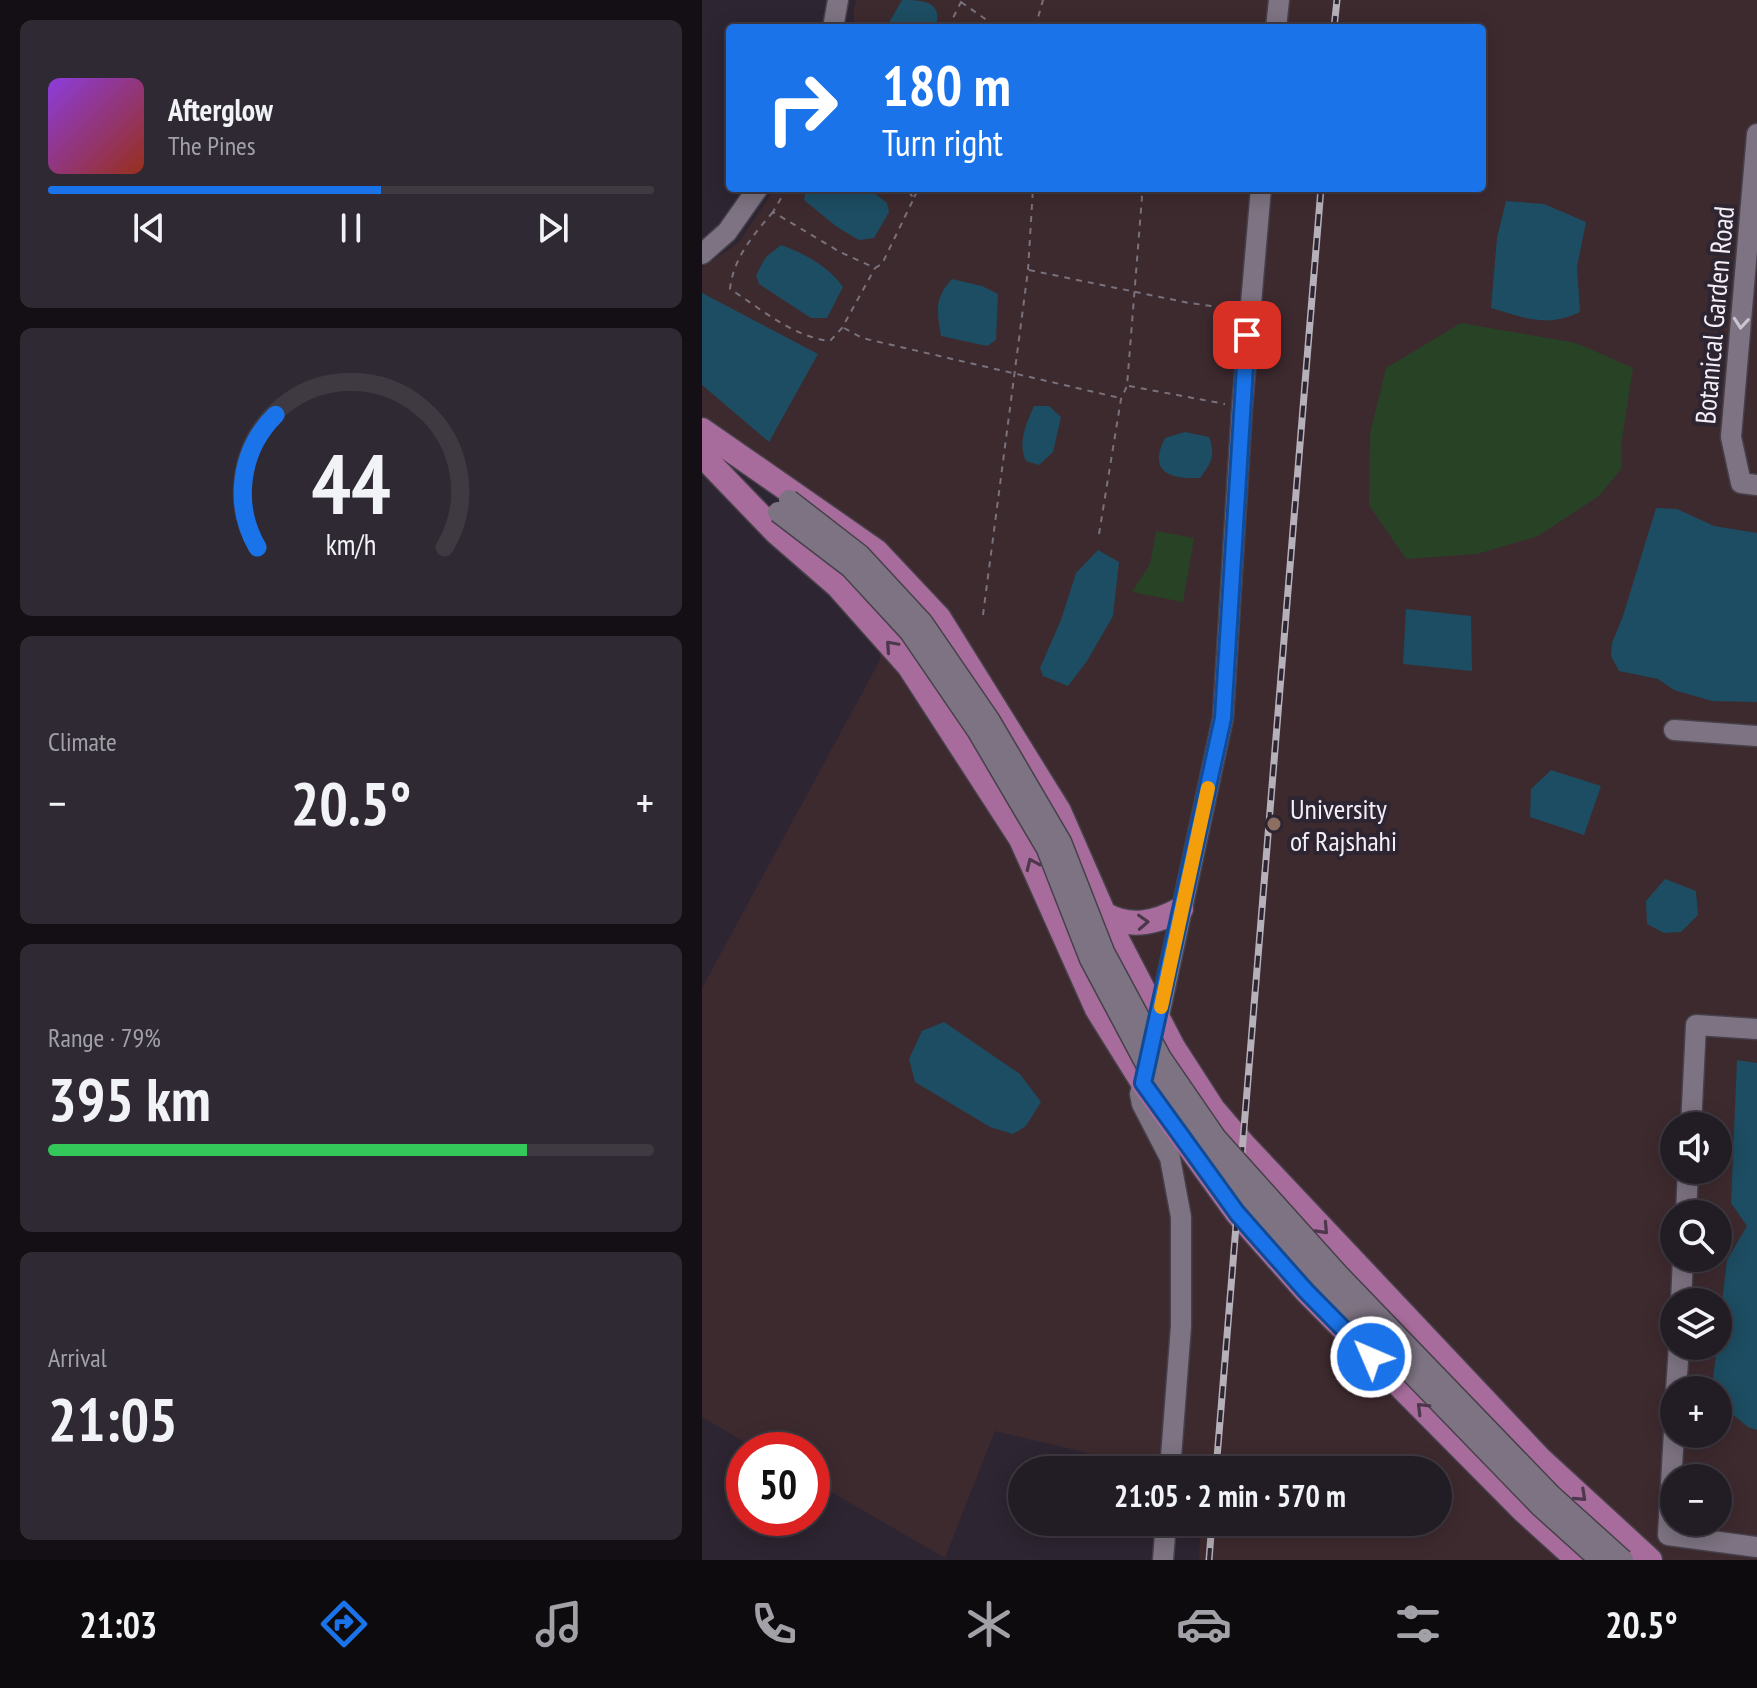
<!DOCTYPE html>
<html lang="en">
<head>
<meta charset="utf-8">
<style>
  body { margin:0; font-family:"PT Sans Narrow",sans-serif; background:#2e2932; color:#f1f3f6; height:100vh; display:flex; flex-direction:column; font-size:30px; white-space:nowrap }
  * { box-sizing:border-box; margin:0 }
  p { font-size:26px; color:#a2a1a7 }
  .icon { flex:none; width:44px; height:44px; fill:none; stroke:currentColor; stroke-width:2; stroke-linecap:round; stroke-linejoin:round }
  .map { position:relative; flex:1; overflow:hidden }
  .sheet { display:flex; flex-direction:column; gap:20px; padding:20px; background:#130f14; width:702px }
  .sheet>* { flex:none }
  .guide { position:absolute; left:24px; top:24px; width:760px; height:168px; border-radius:8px; box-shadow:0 4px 20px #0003,0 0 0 2px #3f3a42; background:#1a73e8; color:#fff; overflow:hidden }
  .controls { position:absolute; left:958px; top:1112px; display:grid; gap:16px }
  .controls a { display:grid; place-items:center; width:72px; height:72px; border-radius:50%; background:#221c25; box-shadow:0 4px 20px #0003,0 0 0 2px #3f3a42; font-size:40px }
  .speed { position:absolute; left:24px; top:1432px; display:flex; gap:16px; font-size:40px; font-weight:700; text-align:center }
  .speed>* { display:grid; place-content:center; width:104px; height:104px; border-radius:50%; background:#221c25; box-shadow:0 4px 20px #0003,0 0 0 2px #3f3a42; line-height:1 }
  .speed .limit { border:12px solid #d22; background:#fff; color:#111 }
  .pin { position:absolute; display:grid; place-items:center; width:68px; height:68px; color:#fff; margin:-34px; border-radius:16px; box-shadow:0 4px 12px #0006 }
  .me { position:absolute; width:88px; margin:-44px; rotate:315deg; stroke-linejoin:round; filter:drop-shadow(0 0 6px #0008) }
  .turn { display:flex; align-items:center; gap:28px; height:168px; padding:0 24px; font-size:36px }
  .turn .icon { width:104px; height:104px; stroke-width:2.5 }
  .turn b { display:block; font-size:56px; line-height:68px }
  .big { font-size:60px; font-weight:700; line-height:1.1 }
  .sheet .widget { flex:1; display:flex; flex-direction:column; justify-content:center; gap:12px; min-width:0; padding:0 28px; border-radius:12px; background:#2e2932 }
  .sheet .dial { align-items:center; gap:0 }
  .dial svg { height:208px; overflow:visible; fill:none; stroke:#3f3a42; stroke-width:7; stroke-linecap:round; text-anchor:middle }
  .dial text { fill:#f1f3f6; stroke:none }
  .song { display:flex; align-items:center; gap:24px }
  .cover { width:96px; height:96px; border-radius:12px; background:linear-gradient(135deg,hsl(270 70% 55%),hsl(10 70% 35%)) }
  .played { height:8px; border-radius:4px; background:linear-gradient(90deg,#1a73e8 55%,#3f3a42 55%) }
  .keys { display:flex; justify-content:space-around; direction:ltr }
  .heat { display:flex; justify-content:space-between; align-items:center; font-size:44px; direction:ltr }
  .charge { height:12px; border-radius:6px; background:linear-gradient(90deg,#34c759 79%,#3f3a42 0) }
  .trip { position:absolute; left:306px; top:1456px; width:444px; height:80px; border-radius:40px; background:#221c25; box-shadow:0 4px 20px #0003,0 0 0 2px #3f3a42; font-weight:700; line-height:80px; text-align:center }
  .dock { display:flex; height:128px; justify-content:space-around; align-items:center; background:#0e0b0f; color:#a2a1a7 }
  .dock .icon { width:56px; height:56px }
  .dock .active { color:#1a73e8 }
  .dock b { font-size:36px; color:#f1f3f6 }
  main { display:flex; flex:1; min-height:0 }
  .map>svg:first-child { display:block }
</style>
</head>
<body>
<main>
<section class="sheet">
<div class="widget">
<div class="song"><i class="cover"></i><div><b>Afterglow</b><p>The Pines</p></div></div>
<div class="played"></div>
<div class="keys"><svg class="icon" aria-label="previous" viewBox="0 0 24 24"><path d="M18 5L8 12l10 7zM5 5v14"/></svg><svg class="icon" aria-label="pause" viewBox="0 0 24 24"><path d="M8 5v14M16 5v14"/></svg><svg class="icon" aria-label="next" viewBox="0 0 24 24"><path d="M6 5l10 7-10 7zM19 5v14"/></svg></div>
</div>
<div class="widget dial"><svg viewBox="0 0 100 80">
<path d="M14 69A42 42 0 1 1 86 69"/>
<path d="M14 69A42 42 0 0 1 21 18" stroke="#1a73e8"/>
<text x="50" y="56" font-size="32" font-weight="700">44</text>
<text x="50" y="72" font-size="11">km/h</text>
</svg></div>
<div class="widget"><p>Climate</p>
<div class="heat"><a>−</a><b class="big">20.5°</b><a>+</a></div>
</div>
<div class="widget"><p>Range · 79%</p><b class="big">395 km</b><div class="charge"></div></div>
<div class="widget"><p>Arrival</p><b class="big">21:05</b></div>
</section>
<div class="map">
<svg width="1055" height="1560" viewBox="0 0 1055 1560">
  <rect width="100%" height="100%" fill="#2d2531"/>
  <!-- education -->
  <path fill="#3d2a2f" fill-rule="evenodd" d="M155 0H1055V1560H497L499 1522H736V1470H457L293 1431 243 1558 110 1481V1450H56L0 1417V988L178 660 184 552 0 419V268L37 242 73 188H780V28H152V8ZM972 1126H1016V1170H972ZM972 1214H1016V1258H972ZM972 1302H1016V1346H972ZM972 1390H1016V1434H972ZM972 1478H1016V1522H972Z"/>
  <!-- green -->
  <path fill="#284226" d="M759 323 874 343 931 368 919 445 920 468 897 496 836 536 775 554 704 559 667 505 668 433 684 368Z
    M454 531 492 538 481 602 430 592 448 564Z"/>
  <!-- water -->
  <path fill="#1d4d62" d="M200 0C220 0 243 1 233 28H184Z
    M104 188H166L185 203 187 212 172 238 157 240 135 227 102 200Z
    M804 201 842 204 884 222 875 267 878 312C844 328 823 318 789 308L795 238Z
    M79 245C102 253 127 267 141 287L125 318H109L57 284 54 275 64 257Z
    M250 279 280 286 296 294 294 340 285 346 239 336C235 312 232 298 250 279Z
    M0 293 116 354 67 442 0 385Z
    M332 406H347L359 417 351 452 337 465 324 461C315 442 325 423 332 406Z
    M483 432 507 437C514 455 509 464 498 478 467 479 446 472 463 438Z
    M954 508 975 509 1012 526 1055 533V702L1010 701 972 690 956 679 917 671 909 656 910 643 921 616Z
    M396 550 417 562 411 616 385 661 366 686 341 676 338 668 359 620 374 573Z
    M704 609 769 616 770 671 701 664Z
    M849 770 899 786 882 835 828 817 829 789Z
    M963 879 994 891 996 915 979 932 962 933 945 924 944 901Z
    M242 1022 318 1074 339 1102 324 1126 311 1134 288 1127 213 1082 207 1059 220 1031Z
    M1035 1060 1055 1063V1430L1046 1427 1016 1402V1390L1010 1388 1025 1260 1045 1226 1029 1203Z"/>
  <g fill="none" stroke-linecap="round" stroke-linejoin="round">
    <!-- minor casing -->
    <g stroke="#46404a" stroke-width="23">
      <path id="minor" d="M131 28 136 0
        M574 28 577 0
        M1055 134 1029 437 1039 483 1055 485
        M0 254 25 232 56 188
        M972 730 1055 736
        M455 1025 521 718 540 408 559 188
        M443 1075 438 1094 440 1104 468 1158 479 1217V1326L468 1470
        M989 1126 994 1025 1055 1029
        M984 1214 986 1170
        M979 1302 981 1258
        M974 1390 977 1346
        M972 1432 966 1535 1055 1547
        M461 1560 464 1522"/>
    </g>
    <!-- major casing -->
    <g stroke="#46404a" stroke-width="27">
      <path id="major" d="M0 430 174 551 237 618 357 811 402 914 471 1047 511 1109 541 1144 837 1458 948 1560
        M0 455 74 532 136 586 207 666 319 839 395 1009 441 1083 535 1213 604 1291 821 1510 876 1560
        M402 914C428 929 454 923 479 909"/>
    </g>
    <!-- path -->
    <path stroke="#79727d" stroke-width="2" stroke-dasharray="6 6" stroke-linecap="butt" d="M259 2 296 28
      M246 28 260 0
      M333 28 341 0
      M85 188 71 212 138 252 173 268 180 264 212 198 203 188
      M212 197 218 188
      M71 212C51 235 31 259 28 289 61 310 89 336 128 341L140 328 173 268
      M327 270 487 303 533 309
      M142 328 160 338 418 398
      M427 386 523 404
      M397 534 419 399 425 386 440 197 433 189 428 188
      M281 615 326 270 331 188"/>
    <!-- minor -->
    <use href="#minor" stroke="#7d7382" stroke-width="20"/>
    <!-- major -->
    <use href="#major" stroke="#a76c9b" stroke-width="24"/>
    <!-- rail casing -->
    <g stroke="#b6b0b9" stroke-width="7">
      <path id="rail" d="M632 28 635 0
        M514 1470 619 188
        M507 1560 510 1522"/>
    </g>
    <!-- rail -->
    <use href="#rail" stroke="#2d2531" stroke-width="4" stroke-dasharray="12" stroke-linecap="butt"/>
    <!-- minor-bridge casing -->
    <g stroke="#46404a" stroke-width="23" stroke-linecap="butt">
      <path id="minor-bridge" d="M87 500 158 555 220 622 288 721 359 842 402 952 459 1058 514 1138 636 1274 849 1495 921 1560
        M76 512 148 567 208 632 275 730 345 849 388 959 445 1066 502 1148 624 1285 838 1506 898 1560"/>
    </g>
    <!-- minor-bridge -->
    <use href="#minor-bridge" stroke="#7d7382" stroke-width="20"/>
  </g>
  <!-- one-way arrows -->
  <defs><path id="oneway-chevron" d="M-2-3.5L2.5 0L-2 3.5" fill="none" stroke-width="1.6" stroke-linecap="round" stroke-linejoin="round" transform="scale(2)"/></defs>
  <use stroke="#cac4ce" href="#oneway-chevron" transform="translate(1039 323) rotate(95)"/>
  <g stroke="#4c374c">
    <use href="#oneway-chevron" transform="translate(189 646) rotate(-132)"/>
    <use href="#oneway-chevron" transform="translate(330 864) rotate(-114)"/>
    <use href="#oneway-chevron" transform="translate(441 922) rotate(-3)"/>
    <use href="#oneway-chevron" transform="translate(621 1229) rotate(47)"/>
    <use href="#oneway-chevron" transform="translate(720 1408) rotate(-135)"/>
    <use href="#oneway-chevron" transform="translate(879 1496) rotate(43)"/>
  </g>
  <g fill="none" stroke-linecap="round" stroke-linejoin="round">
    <!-- route casing -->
    <g stroke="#114b97" stroke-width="20">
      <path id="route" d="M545 335 521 718 441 1083 535 1213 604 1291 669 1357"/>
    </g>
    <!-- route -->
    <use href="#route" stroke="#1a73e8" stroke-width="14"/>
    <!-- slow -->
    <path stroke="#f59e0b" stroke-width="14" d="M459 1007 506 788"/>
  </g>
  <!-- markers -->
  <circle fill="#8d6e63" stroke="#2d2531" stroke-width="3" cx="572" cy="824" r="8"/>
  <g text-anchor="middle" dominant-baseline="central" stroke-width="8" stroke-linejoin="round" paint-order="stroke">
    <!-- street labels -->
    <g font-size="28" fill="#f4eff7" stroke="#2d2531">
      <text transform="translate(1012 315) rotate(-85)">Botanical Garden Road</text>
    </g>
    <!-- poi labels -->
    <g font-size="28" fill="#f4eff7" stroke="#2d2531" text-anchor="start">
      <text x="588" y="808">University<tspan x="588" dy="32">of Rajshahi</tspan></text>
    </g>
  </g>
</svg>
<div class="controls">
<a><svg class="icon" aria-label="sound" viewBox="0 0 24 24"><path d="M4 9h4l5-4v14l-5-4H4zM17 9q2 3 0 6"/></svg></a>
<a><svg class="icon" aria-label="search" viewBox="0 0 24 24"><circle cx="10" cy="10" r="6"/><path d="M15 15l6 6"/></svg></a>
<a><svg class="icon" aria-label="layers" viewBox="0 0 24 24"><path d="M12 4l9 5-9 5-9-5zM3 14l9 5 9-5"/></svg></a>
<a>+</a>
<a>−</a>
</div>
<div class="speed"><div class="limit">50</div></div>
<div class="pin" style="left:545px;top:335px;background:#d93025"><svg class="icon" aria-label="arrive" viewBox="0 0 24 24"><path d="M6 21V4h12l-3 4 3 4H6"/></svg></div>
<svg class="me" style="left:669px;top:1357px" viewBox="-20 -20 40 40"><circle r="17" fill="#1a73e8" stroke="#fff" stroke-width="3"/><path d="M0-11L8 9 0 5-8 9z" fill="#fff"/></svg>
<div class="trip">21:05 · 2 min · 570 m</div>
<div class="guide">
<div class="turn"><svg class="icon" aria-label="right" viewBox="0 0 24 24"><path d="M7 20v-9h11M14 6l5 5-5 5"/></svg><div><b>180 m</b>Turn right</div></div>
</div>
</div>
</main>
<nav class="dock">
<b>21:03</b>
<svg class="icon active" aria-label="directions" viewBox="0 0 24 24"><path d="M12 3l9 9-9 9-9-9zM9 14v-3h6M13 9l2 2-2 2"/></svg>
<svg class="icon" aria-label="music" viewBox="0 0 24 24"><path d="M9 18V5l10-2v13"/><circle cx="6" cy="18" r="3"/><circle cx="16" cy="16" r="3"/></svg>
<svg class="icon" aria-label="phone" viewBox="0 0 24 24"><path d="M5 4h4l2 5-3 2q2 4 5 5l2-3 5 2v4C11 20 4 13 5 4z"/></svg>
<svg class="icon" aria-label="climate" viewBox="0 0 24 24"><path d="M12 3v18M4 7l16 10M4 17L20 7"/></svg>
<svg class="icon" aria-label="car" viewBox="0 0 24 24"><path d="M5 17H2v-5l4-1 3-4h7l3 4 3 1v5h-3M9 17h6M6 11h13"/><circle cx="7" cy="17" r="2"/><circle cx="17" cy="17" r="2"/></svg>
<svg class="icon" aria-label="filters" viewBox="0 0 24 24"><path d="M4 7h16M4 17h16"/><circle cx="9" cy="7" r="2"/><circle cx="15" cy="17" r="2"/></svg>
<b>20.5°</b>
</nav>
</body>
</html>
